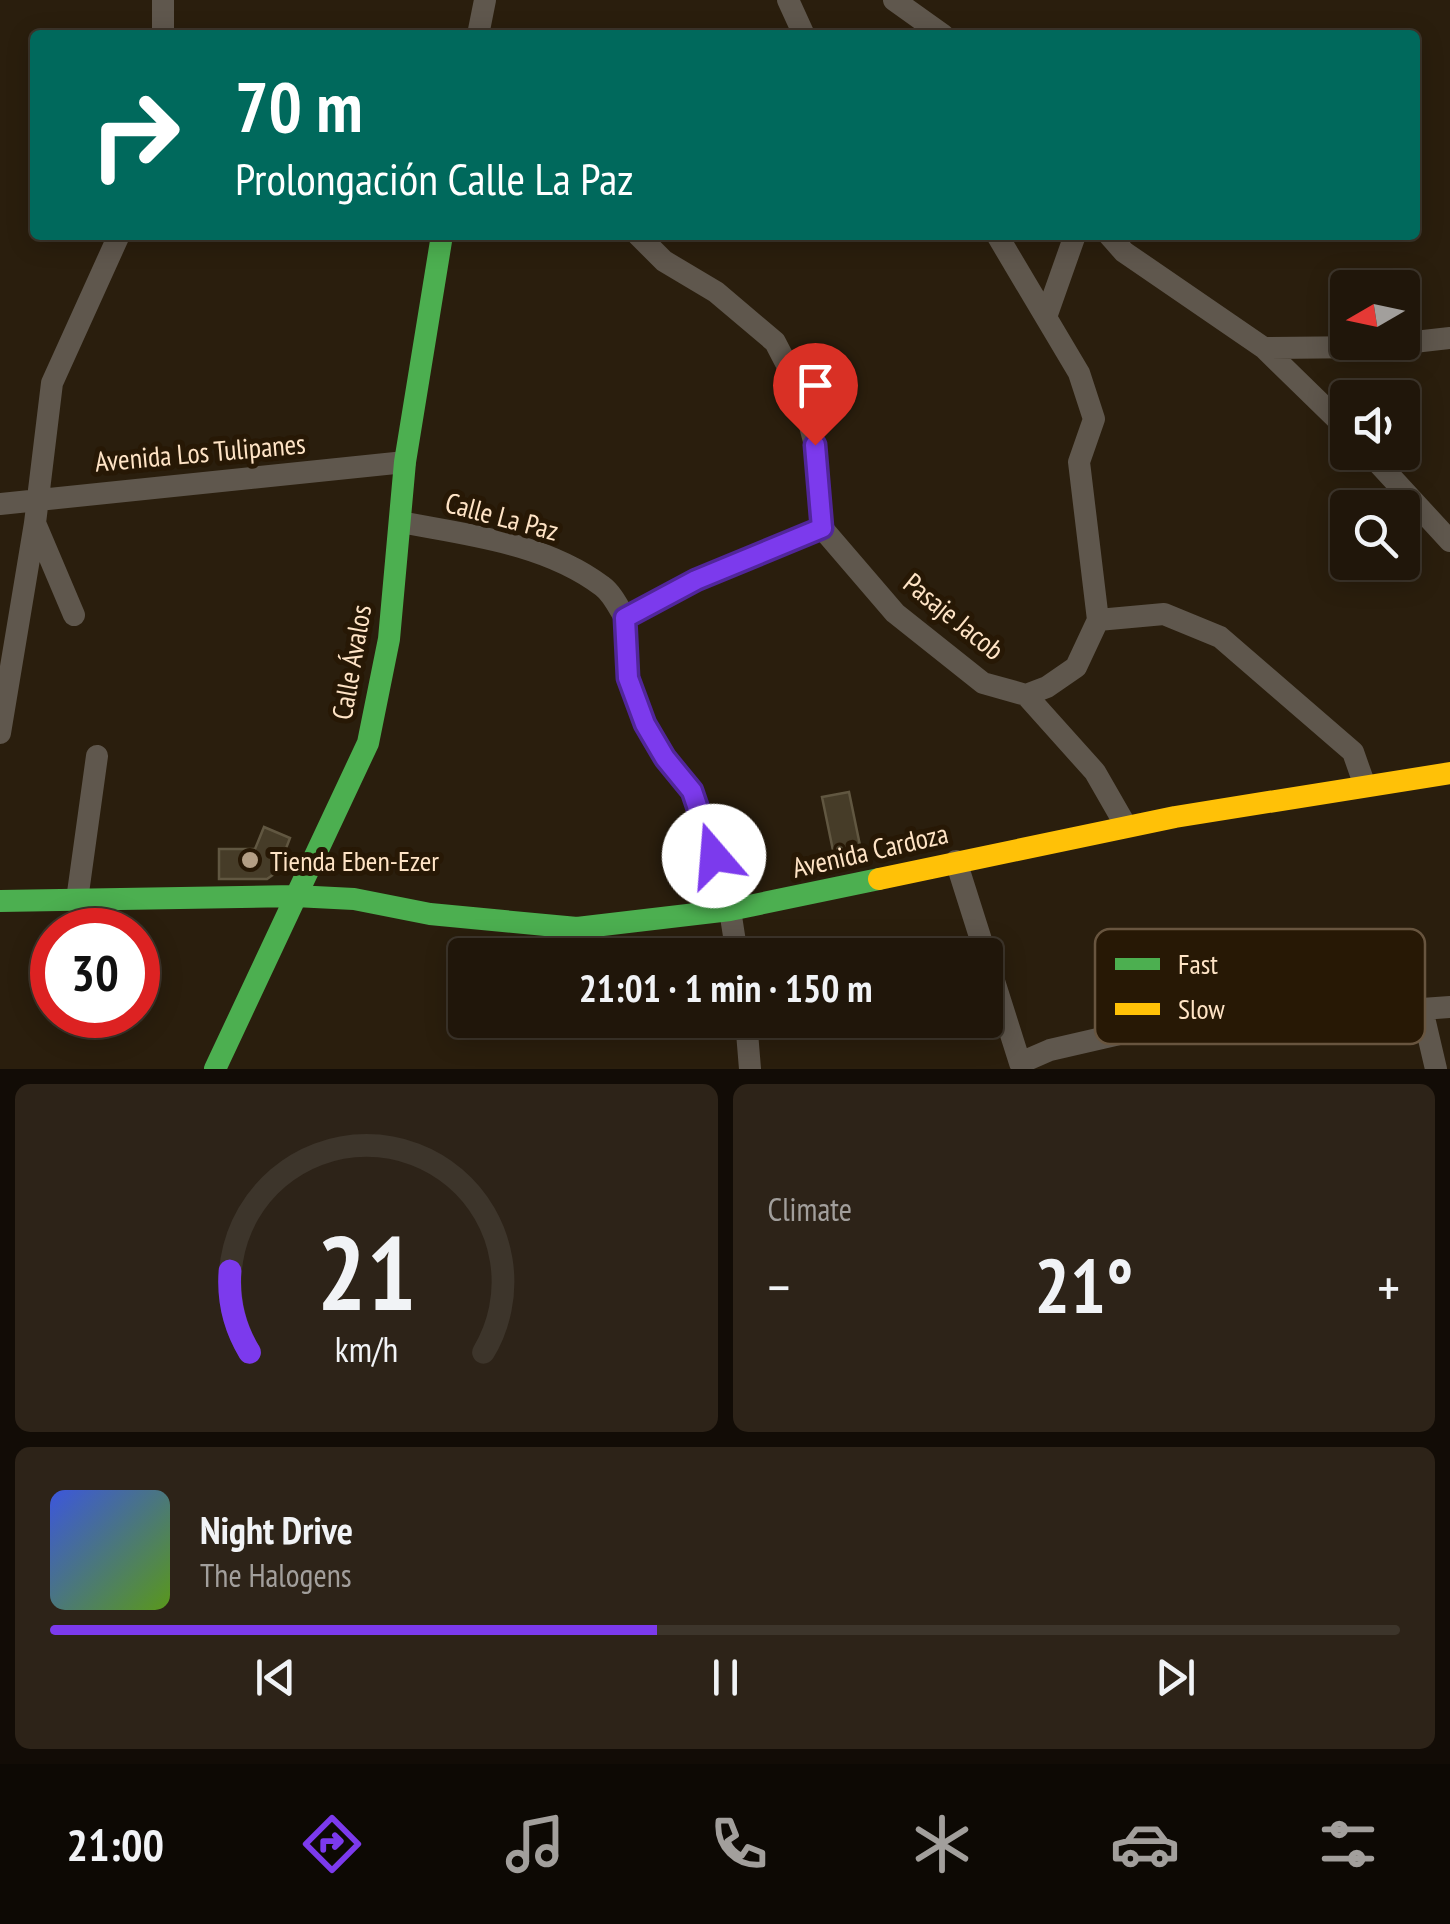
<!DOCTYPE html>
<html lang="en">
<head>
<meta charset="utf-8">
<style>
  body { margin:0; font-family:"PT Sans Narrow",sans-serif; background:#2d2318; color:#f1f3f6; height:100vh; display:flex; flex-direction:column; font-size:38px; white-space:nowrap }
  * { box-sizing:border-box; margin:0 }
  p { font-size:32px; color:#a29f9c }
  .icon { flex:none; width:55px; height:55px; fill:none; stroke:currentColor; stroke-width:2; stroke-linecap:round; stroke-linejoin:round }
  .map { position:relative; height:1069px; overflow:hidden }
  .panel { display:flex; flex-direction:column; gap:15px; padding:15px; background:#120c06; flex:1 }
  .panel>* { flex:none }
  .guide { position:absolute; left:30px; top:30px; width:1390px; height:210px; border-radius:10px; box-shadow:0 5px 25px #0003,0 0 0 2px #3d352b; background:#00695c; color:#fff; overflow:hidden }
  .needle { width:65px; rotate:261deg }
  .controls { position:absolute; left:1330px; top:270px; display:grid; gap:20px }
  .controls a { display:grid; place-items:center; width:90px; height:90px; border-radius:10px; background:#20160a; box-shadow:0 5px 25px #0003,0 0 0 2px #3d352b; font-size:50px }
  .speed { position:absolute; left:30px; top:908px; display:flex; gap:20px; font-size:50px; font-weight:700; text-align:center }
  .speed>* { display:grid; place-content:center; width:130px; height:130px; border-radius:50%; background:#20160a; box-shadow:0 5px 25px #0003,0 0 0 2px #3d352b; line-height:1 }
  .speed .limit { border:15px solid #d22; background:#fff; color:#111 }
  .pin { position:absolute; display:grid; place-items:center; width:85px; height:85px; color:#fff; margin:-102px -42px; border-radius:50% 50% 50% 0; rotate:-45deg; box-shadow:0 0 10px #0007 }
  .pin .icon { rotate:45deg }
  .me { position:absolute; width:110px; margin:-55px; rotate:342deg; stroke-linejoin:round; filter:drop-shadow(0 0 8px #0008) }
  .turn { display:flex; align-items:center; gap:35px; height:210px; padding:0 40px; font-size:45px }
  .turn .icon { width:130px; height:130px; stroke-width:2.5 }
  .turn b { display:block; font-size:70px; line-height:85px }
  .big { font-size:75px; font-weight:700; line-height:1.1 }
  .panel .widget { flex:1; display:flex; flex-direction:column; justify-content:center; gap:15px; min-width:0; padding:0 35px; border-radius:15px; background:#2d2318 }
  .panel .dial { align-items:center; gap:0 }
  .dial svg { height:260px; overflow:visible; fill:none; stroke:#3d352b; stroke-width:7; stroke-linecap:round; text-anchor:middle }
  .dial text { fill:#f1f3f6; stroke:none }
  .song { display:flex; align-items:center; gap:30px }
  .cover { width:120px; height:120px; border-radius:15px; background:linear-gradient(135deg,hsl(230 70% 55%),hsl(90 70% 35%)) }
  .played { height:10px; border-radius:5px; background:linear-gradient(90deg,#7c3aed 45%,#3d352b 45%) }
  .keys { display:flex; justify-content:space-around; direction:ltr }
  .heat { display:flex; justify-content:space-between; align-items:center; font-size:55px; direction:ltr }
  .panel .tiles { flex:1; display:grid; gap:15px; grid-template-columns:1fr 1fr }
  .widget:last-child { grid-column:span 2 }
  .trip { position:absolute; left:448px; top:938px; width:555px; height:100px; border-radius:10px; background:#20160a; box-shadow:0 5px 25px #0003,0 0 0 2px #3d352b; font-weight:700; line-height:100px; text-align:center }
  .tabs { display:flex; height:160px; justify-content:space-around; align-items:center; background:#0d0904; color:#a29f9c }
  .tabs .icon { width:70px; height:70px }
  .tabs .on { color:#7c3aed }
  .tabs b { font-size:45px; color:#f1f3f6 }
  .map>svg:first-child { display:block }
</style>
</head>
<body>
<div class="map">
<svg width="1450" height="1069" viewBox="0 0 1450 1069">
  <rect width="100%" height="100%" fill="#2a1e0d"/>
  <!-- building -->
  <path fill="#463c28" stroke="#615741" stroke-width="2.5" d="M849 792 863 860 836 865 822 797Z
    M264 827 290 838 277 872 267 879H219V849H255Z"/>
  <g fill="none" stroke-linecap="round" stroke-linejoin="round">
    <!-- street -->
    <path stroke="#5f574d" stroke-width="22" d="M788 0 804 35
      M894 0 943 35
      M163 35V0
      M478 35 485 0
      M638 235 664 261 716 292 775 342 801 392 815 445 822 528 895 613 983 683 1026 695
      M997 235 1079 373 1094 419 1079 462 1098 620 1076 667 1047 687 1026 695
      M1109 235 1124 252 1264 348 1348 430
      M1046 317 1075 235
      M1264 348 1370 347 1450 338
      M1368 452 1450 541
      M0 504 405 462
      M400 522C468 535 545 543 602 586 612 593 619 608 625 618
      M35 523 74 615
      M1098 620 1164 614 1220 637 1353 752 1365 786
      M1026 695 1095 772 1126 826
      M0 733 35 523 52 383 119 235
      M956 861 1020 1063
      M77 900 97 756
      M737 955 730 910 692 791 665 758 645 724 629 678 625 618 696 580 822 528
      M1422 1009 1436 1069
      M746 1020 750 1069
      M1020 1063 1050 1050 1228 1009 1366 983 1401 991 1422 1009 1450 1007"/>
    <!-- fast -->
    <path stroke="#4caf50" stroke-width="22" d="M0 901 295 896 354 899 430 914 577 928 730 910 879 879
      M215 1069 368 743 389 639 405 462 442 235"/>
    <!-- slow -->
    <path stroke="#ffc107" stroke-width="22" d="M879 879 1175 817 1450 773"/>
  </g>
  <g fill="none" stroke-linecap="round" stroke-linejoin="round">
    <!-- route casing -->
    <g stroke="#51269a" stroke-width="25">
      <path id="route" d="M714 856 692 791 665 758 645 724 628 678 625 618 696 580 822 528 815 445"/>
    </g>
    <!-- route -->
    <use href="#route" stroke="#7c3aed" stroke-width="18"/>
  </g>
  <!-- markers -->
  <circle fill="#b49f85" stroke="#271805" stroke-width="4" cx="250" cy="860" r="10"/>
  <g text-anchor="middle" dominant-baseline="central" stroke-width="10" stroke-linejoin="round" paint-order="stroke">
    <!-- street labels -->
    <g font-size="28" fill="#ffe4c6" stroke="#271805">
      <text transform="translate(200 452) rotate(-5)">Avenida Los Tulipanes</text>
      <text transform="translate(502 516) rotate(15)">Calle La Paz</text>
      <text transform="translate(954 616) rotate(39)">Pasaje Jacob</text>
      <text transform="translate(351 662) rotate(-80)">Calle Ávalos</text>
      <text transform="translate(870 850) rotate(-13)">Avenida Cardoza</text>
    </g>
    <!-- poi labels -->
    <g font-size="28" fill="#ffe4c6" stroke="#271805" text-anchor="start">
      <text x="270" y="860">Tienda Eben-Ezer</text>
    </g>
  </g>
  <!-- legend -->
  <rect x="1095" y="929" width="330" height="115" rx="15" fill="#271805" stroke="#68553f" stroke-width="2.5"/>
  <rect x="1115" y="958" width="45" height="12" fill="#4caf50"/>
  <rect x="1115" y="1003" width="45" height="12" fill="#ffc107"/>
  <g font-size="28" fill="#ffe4c6">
    <text x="1178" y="974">Fast</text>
    <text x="1178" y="1019">Slow</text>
  </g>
</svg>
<div class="controls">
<a><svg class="needle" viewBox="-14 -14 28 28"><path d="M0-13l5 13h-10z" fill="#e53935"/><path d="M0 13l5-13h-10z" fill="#a29f9c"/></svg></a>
<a><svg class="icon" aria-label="sound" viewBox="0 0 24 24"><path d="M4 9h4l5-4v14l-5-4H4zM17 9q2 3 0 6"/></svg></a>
<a><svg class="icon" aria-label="search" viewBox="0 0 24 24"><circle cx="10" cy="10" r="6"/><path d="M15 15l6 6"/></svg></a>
</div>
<div class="speed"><div class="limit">30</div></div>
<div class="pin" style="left:815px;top:445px;background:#d93025"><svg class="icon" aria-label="arrive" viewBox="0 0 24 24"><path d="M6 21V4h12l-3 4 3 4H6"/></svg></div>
<svg class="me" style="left:714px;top:856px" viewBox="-20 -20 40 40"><circle r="19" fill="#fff"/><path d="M0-13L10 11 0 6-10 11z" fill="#7c3aed"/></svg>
<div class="trip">21:01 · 1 min · 150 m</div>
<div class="guide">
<div class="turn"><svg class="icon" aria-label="right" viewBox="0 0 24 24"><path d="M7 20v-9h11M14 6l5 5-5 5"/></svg><div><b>70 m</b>Prolongación Calle La Paz</div></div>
</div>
</div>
<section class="panel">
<div class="tiles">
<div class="widget dial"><svg viewBox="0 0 100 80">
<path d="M14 69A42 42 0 1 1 86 69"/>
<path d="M14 69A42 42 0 0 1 8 44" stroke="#7c3aed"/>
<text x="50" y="56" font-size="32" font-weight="700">21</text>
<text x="50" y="72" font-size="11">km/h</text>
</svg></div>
<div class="widget"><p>Climate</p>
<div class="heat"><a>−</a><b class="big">21°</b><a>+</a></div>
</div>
<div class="widget">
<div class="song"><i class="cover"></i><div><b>Night Drive</b><p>The Halogens</p></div></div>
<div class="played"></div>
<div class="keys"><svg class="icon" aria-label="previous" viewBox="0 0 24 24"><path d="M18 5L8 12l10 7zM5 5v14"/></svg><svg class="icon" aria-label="pause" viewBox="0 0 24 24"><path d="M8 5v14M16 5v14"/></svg><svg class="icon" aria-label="next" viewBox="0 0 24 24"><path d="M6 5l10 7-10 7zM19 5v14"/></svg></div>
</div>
</div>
</section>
<nav class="tabs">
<b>21:00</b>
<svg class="icon on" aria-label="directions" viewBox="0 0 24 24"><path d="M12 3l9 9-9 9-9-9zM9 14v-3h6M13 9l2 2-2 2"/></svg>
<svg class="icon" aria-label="music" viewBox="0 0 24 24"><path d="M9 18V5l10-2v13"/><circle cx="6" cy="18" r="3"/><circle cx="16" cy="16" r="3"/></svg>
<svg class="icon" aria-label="phone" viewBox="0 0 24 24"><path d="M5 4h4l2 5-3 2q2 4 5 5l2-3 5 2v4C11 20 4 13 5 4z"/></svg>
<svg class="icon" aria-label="climate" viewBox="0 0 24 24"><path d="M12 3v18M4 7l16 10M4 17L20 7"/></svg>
<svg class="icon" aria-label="car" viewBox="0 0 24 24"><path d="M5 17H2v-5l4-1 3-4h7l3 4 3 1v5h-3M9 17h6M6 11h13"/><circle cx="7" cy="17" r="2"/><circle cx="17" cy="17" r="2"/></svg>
<svg class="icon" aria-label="filters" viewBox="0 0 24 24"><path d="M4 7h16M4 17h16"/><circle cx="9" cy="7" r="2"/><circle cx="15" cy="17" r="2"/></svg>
</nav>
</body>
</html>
